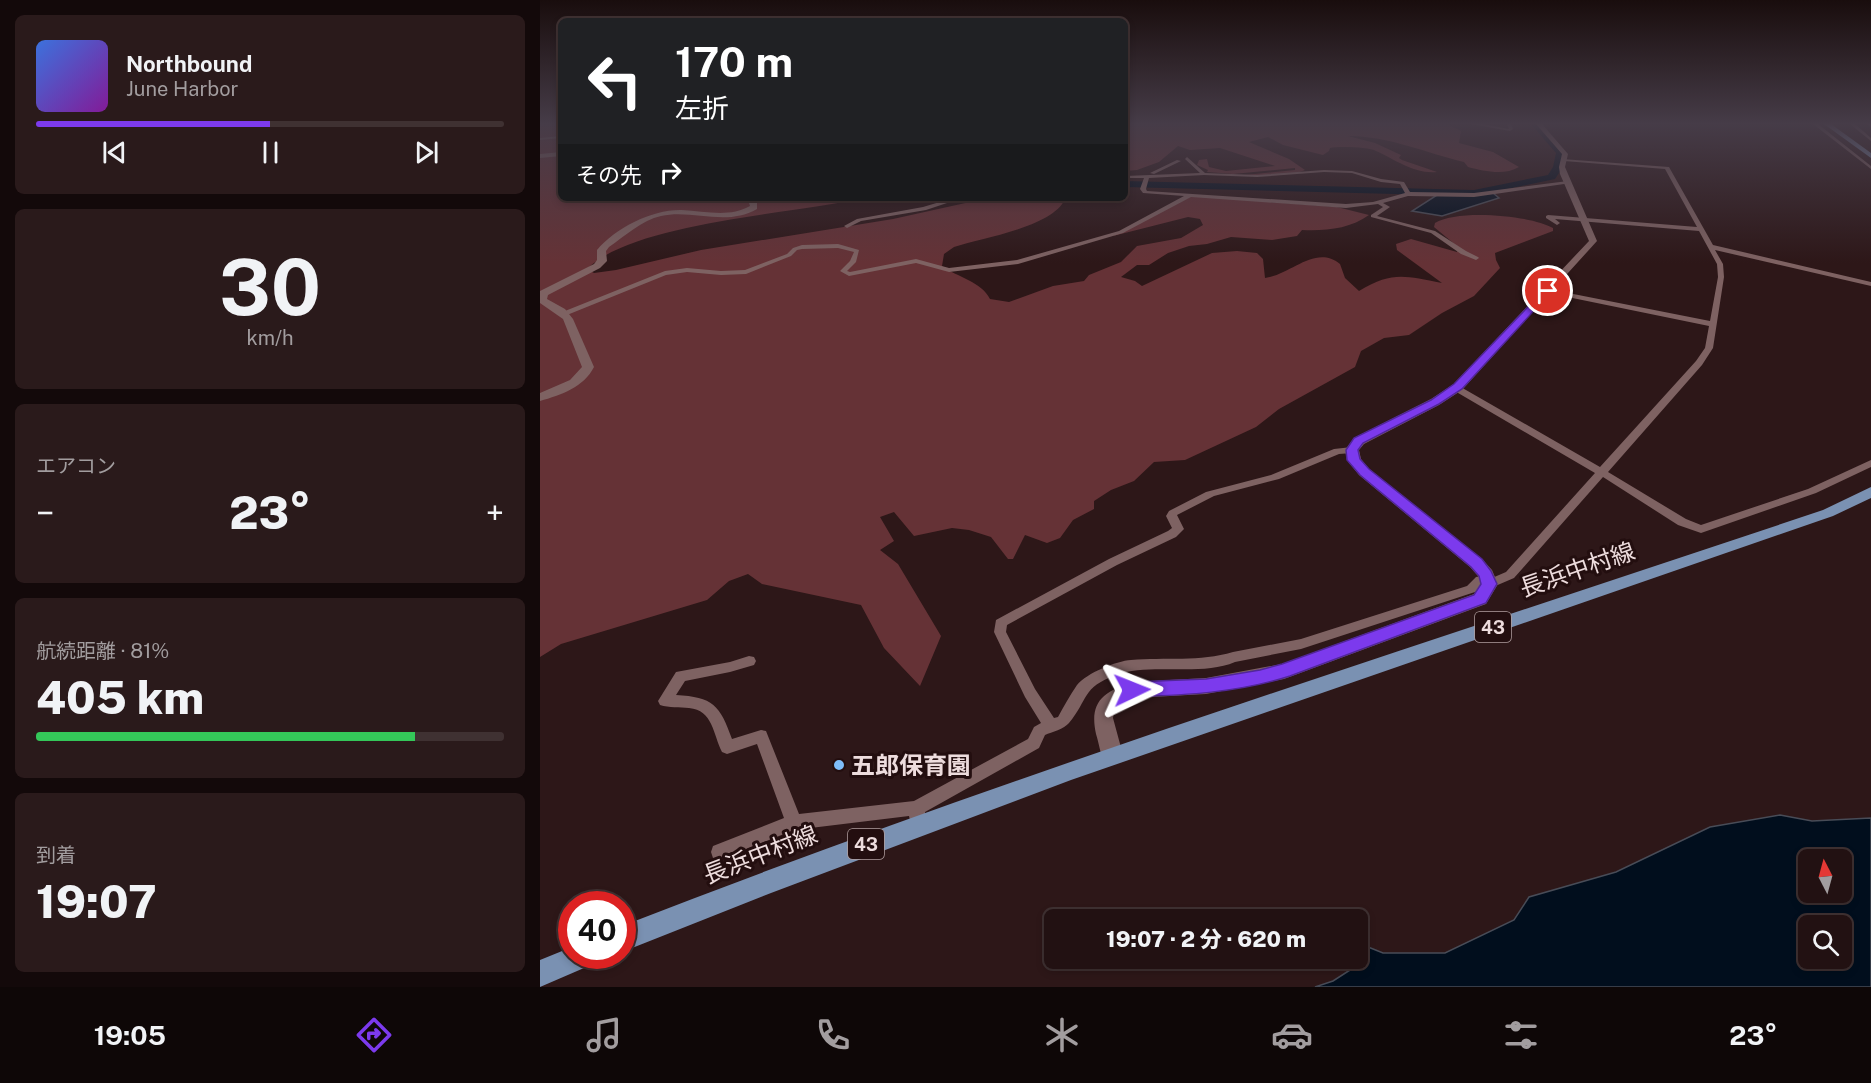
<!DOCTYPE html>
<html lang="ja">
<head>
<meta charset="utf-8">
<style>
  body { margin:0; font-family:"Public Sans","Noto Sans JP",sans-serif; background:#2a1a1b; color:#f1f3f6; height:100vh; display:flex; flex-direction:column; font-size:22px; white-space:nowrap }
  * { box-sizing:border-box; margin:0 }
  p { font-size:20px; color:#a29d9f }
  .icon { flex:none; width:33px; height:33px; fill:none; stroke:currentColor; stroke-width:2; stroke-linecap:round; stroke-linejoin:round }
  .map { position:relative; flex:1; overflow:hidden }
  .sheet { display:flex; flex-direction:column; gap:15px; padding:15px; background:#13090a; width:540px }
  .sheet>* { flex:none }
  .guide { position:absolute; left:18px; top:18px; width:570px; height:183px; border-radius:9px; box-shadow:0 3px 9px #0003,0 0 0 2px #3f3132; background:#202124; color:#fff; overflow:hidden }
  .needle { width:39px; rotate:354deg }
  .tools { position:absolute; left:1258px; top:849px; display:grid; gap:12px }
  .tools a { display:grid; place-items:center; width:54px; height:54px; border-radius:9px; background:#221112; box-shadow:0 3px 9px #0003,0 0 0 2px #3f3132; font-size:30px }
  .speed { position:absolute; left:18px; top:891px; display:flex; gap:12px; font-size:30px; font-weight:700; text-align:center }
  .speed>* { display:grid; place-content:center; width:78px; height:78px; border-radius:50%; background:#221112; box-shadow:0 3px 9px #0003,0 0 0 2px #3f3132; line-height:1 }
  .speed .limit { border:9px solid #d22; background:#fff; color:#111 }
  .pin { position:absolute; display:grid; place-items:center; width:51px; height:51px; color:#fff; margin:-26px; border:3px solid #fff; border-radius:50%; box-shadow:0 2px 6px #0007 }
  .me { position:absolute; width:66px; margin:-33px; rotate:88deg; stroke-linejoin:round; filter:drop-shadow(0 0 4px #0008) }
  .turn { display:flex; align-items:center; gap:21px; height:126px; padding:0 18px; font-size:27px }
  .turn .icon { width:78px; height:78px; stroke-width:2.5 }
  .turn b { display:block; font-size:42px; line-height:51px }
  .then { display:flex; align-items:center; height:57px; padding:0 18px; background:#0003; gap:12px; font-size:22px }
  .big { font-size:45px; font-weight:800; line-height:1.1 }
  .sheet .widget { flex:1; display:flex; flex-direction:column; justify-content:center; gap:9px; min-width:0; padding:0 21px; border-radius:9px; background:#2a1a1b }
  .sheet .dial { align-items:center; gap:0 }
  .dial b { font-size:78px; line-height:1 }
  .song { display:flex; align-items:center; gap:18px }
  .cover { width:72px; height:72px; border-radius:9px; background:linear-gradient(135deg,hsl(220 70% 55%),hsl(290 70% 35%)) }
  .played { height:6px; border-radius:3px; background:linear-gradient(90deg,#7c3aed 50%,#3f3132 50%) }
  .keys { display:flex; justify-content:space-around; direction:ltr }
  .heat { display:flex; justify-content:space-between; align-items:center; font-size:33px; direction:ltr }
  .charge { height:9px; border-radius:4px; background:linear-gradient(90deg,#34c759 81%,#3f3132 0) }
  .trip { position:absolute; left:504px; top:909px; width:324px; height:60px; border-radius:9px; background:#221112; box-shadow:0 3px 9px #0003,0 0 0 2px #3f3132; font-weight:800; line-height:60px; text-align:center }
  .dock { display:flex; height:96px; justify-content:space-around; align-items:center; background:#0e0707; color:#a29d9f }
  .dock .icon { width:42px; height:42px }
  .dock .on { color:#7c3aed }
  .dock b { font-size:27px; color:#f1f3f6 }
  main { display:flex; flex:1; min-height:0 }
  .map>svg:first-child { display:block }
</style>
</head>
<body>
<main>
<section class="sheet">
<div class="widget">
<div class="song"><i class="cover"></i><div><b>Northbound</b><p>June Harbor</p></div></div>
<div class="played"></div>
<div class="keys"><svg class="icon" aria-label="previous" viewBox="0 0 24 24"><path d="M18 5L8 12l10 7zM5 5v14"/></svg><svg class="icon" aria-label="pause" viewBox="0 0 24 24"><path d="M8 5v14M16 5v14"/></svg><svg class="icon" aria-label="next" viewBox="0 0 24 24"><path d="M6 5l10 7-10 7zM19 5v14"/></svg></div>
</div>
<div class="widget dial"><b>30</b><p>km/h</p></div>
<div class="widget"><p>エアコン</p>
<div class="heat"><a>−</a><b class="big">23°</b><a>+</a></div>
</div>
<div class="widget"><p>航続距離 · 81%</p><b class="big">405 km</b><div class="charge"></div></div>
<div class="widget"><p>到着</p><b class="big">19:07</b></div>
</section>
<div class="map">
<svg width="1331" height="987" viewBox="0 0 1331 987">
  <rect width="100%" height="100%" fill="#2d1718"/>
  <!-- green -->
  <path fill="#653236" d="M0 124H21V198H323C255 214 94 222 47 269L54 273 76 270 161 250 353 219 448 198 525 199C513 227 442 238 414 247L404 254 402 266C417 277 442 282 450 299L469 302 513 286 544 281 549 275 581 262 597 246 641 238 663 225 660 219 648 217 573 236 652 196 797 207 829 215C810 229 785 231 762 230L757 236 732 240 691 237 667 244 649 246 628 253 609 265H597L581 277 595 281 602 286 672 253 697 251 717 253 723 259 725 278C751 275 775 244 800 264L805 278 819 291C853 271 864 276 902 283L857 250 856 244 871 239 917 252 918 247 894 227 895 223C917 209 990 215 1013 228V231L955 253 956 260 960 268 934 296 902 313 869 335 844 338 821 351 815 367 739 409 716 427 645 460 614 462 594 481 571 490 554 501V509L533 520 520 538 507 543 485 535 473 559H468L451 537 429 530 412 528 374 536 354 512 340 517 354 541 340 550 358 564 401 636 380 686 344 648 321 605 222 584 208 574 189 581 167 600 21 644 0 657Z
    M585 124H907L921 131 919 143 953 152 979 167C964 176 944 171 928 167L924 162C886 153 849 136 808 136L835 143 861 155 859 158 862 160 897 172C874 174 856 160 836 151 830 147 798 146 790 148L789 151 783 155 743 145 728 137 709 142 749 159 765 170C748 177 723 175 705 175L755 170V168L693 174 667 172 668 170 657 165 659 160 667 159 669 167 686 171 735 166 680 148 650 150 638 146 619 162 597 170 585 171Z"/>
  <!-- water -->
  <path fill="#010e1d" stroke="#484c57" stroke-width="1.5" fill-rule="evenodd" d="M953 193 959 198 902 216 872 211 897 195Z
    M1240 815 1272 821 1331 818V987H775L793 981 824 961 823 945 843 953H905L974 920 989 897 1076 872 1170 827ZM1269 860H1302V892H1269ZM1269 926H1302V958H1269Z"/>
  <g fill="none" stroke-linecap="round" stroke-linejoin="round">
    <!-- river -->
    <path fill="#010e1d" fill-rule="evenodd" d="M991 124H1000L1026 153 1023 167 1015 179 934 196 585 187V181L934 190 1008 175 1013 167 1016 153Z"/>
    <!-- street -->
    <path fill="#7e6262" fill-rule="evenodd" d="M943 124 969 129 967 124H971L973 129 970 131 931 124Z
      M1273 124H1278L1331 166V169Z
      M1310 124H1315L1331 138V141Z
      M1326 124H1331V127Z
      M21 136V138L0 140V138Z
      M647 157 665 173 717 175 784 170 812 171 841 179 864 182 870 192 934 193 1028 181 1031 183 934 197 868 196 843 203 850 207 837 216 895 231 926 251 938 257 939 258 936 260 921 254 891 233 831 217V215L843 207 838 204 806 208 651 197 583 233 478 264 409 272 376 263 309 276 300 271 310 261 314 252 298 248 262 249 257 250 251 256 206 274 181 275 147 272 126 275 27 315 20 313 125 271 147 268 181 271 205 270 247 254 253 248 262 245 298 244 319 250 316 262 307 271 310 272 376 259 409 268 477 260 579 231 644 196 603 193 600 189 604 178H585V176L660 173 645 159ZM784 172 812 173 841 182 860 184 865 193 833 202 806 204 607 191 606 189 609 178 664 175 717 177Z
      M1022 159 1129 167 1173 245 1331 282V286L1175 250 1183 264 1184 277 1173 348 1162 365 1068 472 1146 519 1161 525 1268 489 1331 460V467L1276 493 1161 533 1138 525 1063 477 974 578 953 587H945L943 584 935 592 761 649 695 662C660 677 610 662 576 675 541 688 549 699 529 723 524 729 512 732 505 735L499 748 385 812 386 824 384 829 378 832 372 829 369 816 254 830 179 860 173 858 171 852 173 846 244 818 217 744 187 754 182 752C173 734 173 710 149 708 140 707 129 708 120 705L118 701 136 672 190 662 209 656 214 657 216 661 214 665 190 672 145 681 136 695C173 697 180 705 192 739L221 730 226 731 259 814 374 801 488 739 494 727 501 723 485 697 454 632 456 620 569 559 628 531 632 528 626 516 629 511 666 492 731 475 794 449 812 447 817 450 812 453 799 454 739 479 674 496 637 515 644 529 636 537 577 565 467 625 466 632 495 689 514 718 518 717C524 706 530 695 537 685 547 673 576 661 591 660 625 657 660 662 693 652L761 639 927 586 936 577 947 575 952 578 966 572 1055 473 913 390V386H919L1060 467 1156 361 1165 348 1169 326 1008 293 1005 291 1008 289 1170 321 1178 277 1177 264 1159 231 1015 219 1020 223 1017 225 1006 218V216L1008 215 1157 227 1125 169 1024 161Z
      M637 160 641 161 614 174 610 173Z
      M413 198H422L386 210 321 221 307 228 304 226 317 219 383 207Z"/>
    <!-- secondary -->
    <path fill="#7e6262" fill-rule="evenodd" d="M996 124H1002L1028 154 1025 167 1028 174 1057 241 922 390 899 405 824 444 819 450 821 459 829 469 942 559 952 570 958 584 946 604 744 679 666 694 594 698 574 712 573 718 583 755 580 762 572 765 564 762C560 753 559 743 556 734 549 702 563 692 592 682L666 678 742 664 934 594 940 584 938 576 930 567 819 475 807 460 805 450 814 438 891 399 914 384 1049 241 1020 174 1019 167 1022 154Z
      M21 152V156L0 158V154Z
      M214 198H222L217 203V209C186 227 153 209 121 216 102 220 85 236 69 247L66 251 67 261 60 268 8 295 7 299 25 309 33 319 54 367C44 387 21 395 0 401V393L30 380 42 367 23 319 0 303V291L54 264 57 260V250C75 228 113 209 142 210 165 211 189 218 210 206L209 203Z"/>
    <!-- primary -->
    <path fill="#7a91b2" fill-rule="evenodd" d="M1284 124H1291L1331 153V158Z
      M1331 487V498L1293 516 531 780 231 893 82 952V926C477 772 881 645 1283 510Z
      M32 947V956H55L51 965 0 987V960Z"/>
  </g>
  <!-- sky -->
  <linearGradient id="sky" x2="0" y2="1"><stop stop-color="#190d0d"/><stop offset="0.47" stop-color="#463c48"/><stop offset="1" stop-color="#463c48" stop-opacity="0"/></linearGradient>
  <rect width="1331" height="263" fill="url(#sky)"/>
  <!-- route -->
  <path fill="#7c3aed" stroke="#51269a" stroke-width="1.5" d="M1005 289 1012 291 922 389 899 404 823 443 818 450 820 459 829 469 942 559 951 571 957 584 946 603 750 676C698 693 645 695 592 697L585 695 583 690 585 684 592 682 666 679 720 670 742 664 934 595 941 584 939 576 931 567 820 475 807 460 806 450 814 438 891 400 914 384Z"/>
  <!-- markers -->
  <circle fill="#7ebdf9" stroke="#230e0f" stroke-width="2" cx="299" cy="765" r="6"/>
  <g text-anchor="middle" dominant-baseline="central" stroke-width="6" stroke-linejoin="round" paint-order="stroke">
    <!-- shield labels -->
    <g fill="#230e0f" stroke="#b09e9f" stroke-width="1.5">
      <rect x="935" y="612" width="36" height="30" rx="4.5"/>
      <rect x="308" y="829" width="36" height="30" rx="4.5"/>
    </g>
    <g font-size="18" font-weight="bold" fill="#eddcdd">
      <text x="953" y="627">43</text>
      <text x="326" y="844">43</text>
    </g>
    <!-- near-street labels -->
    <g font-size="24" fill="#eddcdd" stroke="#230e0f">
      <text transform="translate(1037 569) rotate(-19)">長浜中村線</text>
      <text transform="translate(220 854) rotate(-21)">長浜中村線</text>
    </g>
    <!-- near-poi labels -->
    <g font-size="24" font-weight="bold" fill="#eddcdd" stroke="#230e0f" text-anchor="start">
      <text x="311" y="765">五郎保育園</text>
    </g>
  </g>
</svg>
<div class="tools">
<a><svg class="needle" viewBox="-14 -14 28 28"><path d="M0-13l5 13h-10z" fill="#e53935"/><path d="M0 13l5-13h-10z" fill="#a29d9f"/></svg></a>
<a><svg class="icon" aria-label="search" viewBox="0 0 24 24"><circle cx="10" cy="10" r="6"/><path d="M15 15l6 6"/></svg></a>
</div>
<div class="speed"><div class="limit">40</div></div>
<div class="pin" style="left:1008px;top:291px;background:#d93025"><svg class="icon" aria-label="arrive" viewBox="0 0 24 24"><path d="M6 21V4h12l-3 4 3 4H6"/></svg></div>
<svg class="me" style="left:592px;top:690px" viewBox="-20 -20 40 40"><path d="M0-17L14 15 0 8-14 15z" fill="#7c3aed" stroke="#fff" stroke-width="4"/></svg>
<div class="trip">19:07 · 2 分 · 620 m</div>
<div class="guide">
<div class="turn"><svg class="icon" aria-label="left" viewBox="0 0 24 24"><path d="M17 20v-9H6M10 6l-5 5 5 5"/></svg><div><b>170 m</b>左折</div></div>
<div class="then">その先<svg class="icon" aria-label="right" viewBox="0 0 24 24"><path d="M7 20v-9h11M14 6l5 5-5 5"/></svg></div>
</div>
</div>
</main>
<nav class="dock">
<b>19:05</b>
<svg class="icon on" aria-label="directions" viewBox="0 0 24 24"><path d="M12 3l9 9-9 9-9-9zM9 14v-3h6M13 9l2 2-2 2"/></svg>
<svg class="icon" aria-label="music" viewBox="0 0 24 24"><path d="M9 18V5l10-2v13"/><circle cx="6" cy="18" r="3"/><circle cx="16" cy="16" r="3"/></svg>
<svg class="icon" aria-label="phone" viewBox="0 0 24 24"><path d="M5 4h4l2 5-3 2q2 4 5 5l2-3 5 2v4C11 20 4 13 5 4z"/></svg>
<svg class="icon" aria-label="climate" viewBox="0 0 24 24"><path d="M12 3v18M4 7l16 10M4 17L20 7"/></svg>
<svg class="icon" aria-label="car" viewBox="0 0 24 24"><path d="M5 17H2v-5l4-1 3-4h7l3 4 3 1v5h-3M9 17h6M6 11h13"/><circle cx="7" cy="17" r="2"/><circle cx="17" cy="17" r="2"/></svg>
<svg class="icon" aria-label="filters" viewBox="0 0 24 24"><path d="M4 7h16M4 17h16"/><circle cx="9" cy="7" r="2"/><circle cx="15" cy="17" r="2"/></svg>
<b>23°</b>
</nav>
</body>
</html>
